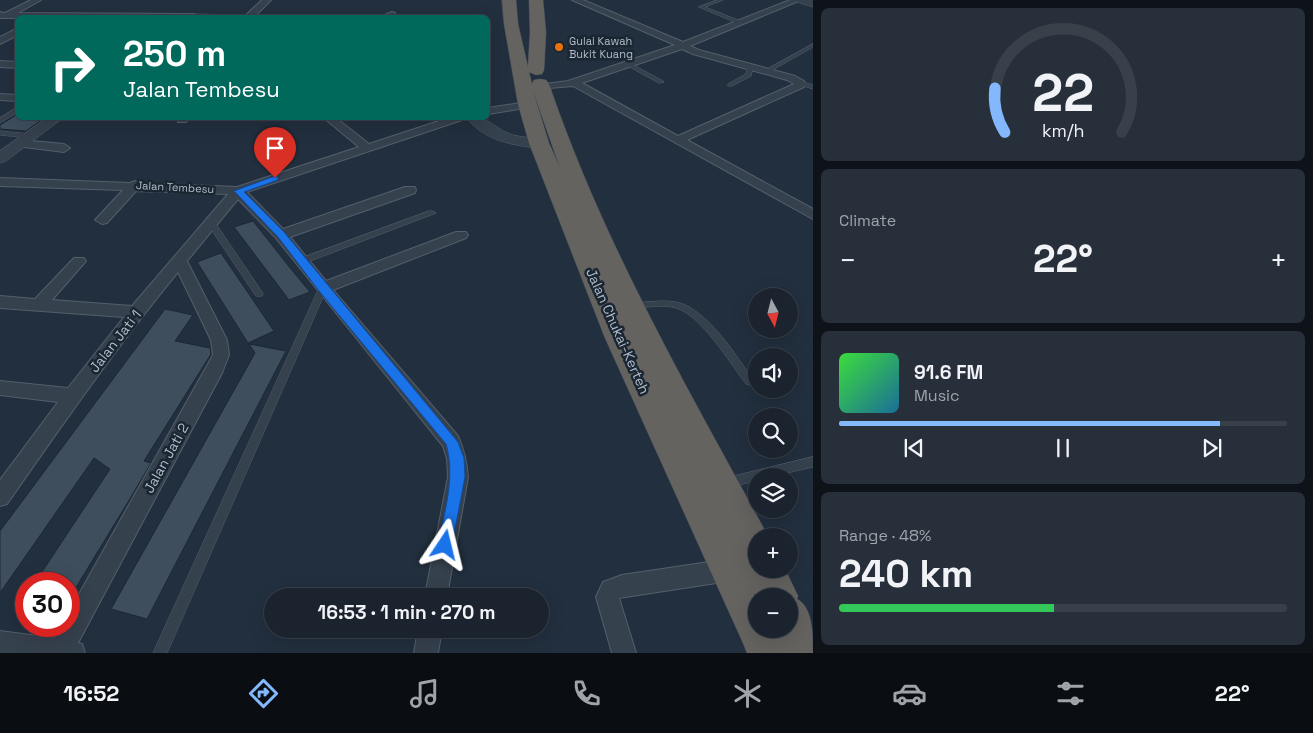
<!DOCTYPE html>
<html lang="en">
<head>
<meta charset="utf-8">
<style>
  body { margin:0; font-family:"Space Grotesk",sans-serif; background:#272f3a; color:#f1f3f6; height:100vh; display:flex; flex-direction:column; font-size:19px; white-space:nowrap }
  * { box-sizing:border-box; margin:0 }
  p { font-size:16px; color:#9fa4aa }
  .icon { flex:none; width:28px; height:28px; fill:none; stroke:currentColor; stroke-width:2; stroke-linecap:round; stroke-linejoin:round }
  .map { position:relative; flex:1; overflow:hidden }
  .sheet { display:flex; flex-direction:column; gap:8px; padding:8px; background:#0e1319; width:500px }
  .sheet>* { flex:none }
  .guide { position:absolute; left:15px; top:15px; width:475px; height:105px; border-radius:8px; box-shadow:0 5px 20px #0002,0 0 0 1px #38404a; background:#00695c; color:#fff; overflow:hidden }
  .needle { width:32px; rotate:173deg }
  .buttons { position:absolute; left:748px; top:288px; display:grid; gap:10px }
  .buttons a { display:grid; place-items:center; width:50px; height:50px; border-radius:50%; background:#1a232e; box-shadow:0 5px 20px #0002,0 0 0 1px #38404a; font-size:25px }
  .speed { position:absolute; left:15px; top:572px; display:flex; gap:10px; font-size:25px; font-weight:700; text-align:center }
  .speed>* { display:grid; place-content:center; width:65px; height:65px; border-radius:50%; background:#1a232e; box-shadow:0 5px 20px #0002,0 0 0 1px #38404a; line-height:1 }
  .speed .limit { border:8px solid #d22; background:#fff; color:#111 }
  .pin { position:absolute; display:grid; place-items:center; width:42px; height:42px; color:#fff; margin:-51px -21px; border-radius:50% 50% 50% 0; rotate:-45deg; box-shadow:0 0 5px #0007 }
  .pin .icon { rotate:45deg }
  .me { position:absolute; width:55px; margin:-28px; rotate:10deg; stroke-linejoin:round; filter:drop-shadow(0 0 4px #0008) }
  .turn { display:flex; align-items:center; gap:18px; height:105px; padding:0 25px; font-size:22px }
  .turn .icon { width:65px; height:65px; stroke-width:2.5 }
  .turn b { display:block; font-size:35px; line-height:42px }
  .big { font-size:38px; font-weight:600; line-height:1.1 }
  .sheet .tile { flex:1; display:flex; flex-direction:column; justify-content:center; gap:8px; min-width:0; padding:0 18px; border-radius:8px; background:#272f3a }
  .sheet .dial { align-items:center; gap:0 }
  .dial svg { height:130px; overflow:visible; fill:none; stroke:#38404a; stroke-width:7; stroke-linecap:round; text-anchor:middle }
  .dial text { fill:#f1f3f6; stroke:none }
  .song { display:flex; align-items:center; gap:15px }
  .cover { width:60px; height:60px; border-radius:8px; background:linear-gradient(135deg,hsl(120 70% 55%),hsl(200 70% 35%)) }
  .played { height:5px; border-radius:2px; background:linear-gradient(90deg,#83b8fd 85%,#38404a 85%) }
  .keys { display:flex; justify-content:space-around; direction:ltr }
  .heat { display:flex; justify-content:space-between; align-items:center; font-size:28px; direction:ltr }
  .charge { height:8px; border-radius:4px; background:linear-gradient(90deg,#34c759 48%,#38404a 0) }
  .trip { position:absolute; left:264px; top:588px; width:285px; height:50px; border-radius:25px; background:#1a232e; box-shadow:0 5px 20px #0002,0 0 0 1px #38404a; font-weight:600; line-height:50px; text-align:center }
  .menu { display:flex; height:80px; justify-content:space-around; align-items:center; background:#0a0e12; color:#9fa4aa }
  .menu .icon { width:35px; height:35px }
  .menu .on { color:#83b8fd }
  .menu b { font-size:22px; color:#f1f3f6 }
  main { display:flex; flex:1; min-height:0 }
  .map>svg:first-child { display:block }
</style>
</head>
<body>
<main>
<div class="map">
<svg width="813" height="653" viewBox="0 0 813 653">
  <rect width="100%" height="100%" fill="#222f3e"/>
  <!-- building -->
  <path fill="#3e4e5d" stroke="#1d2835" d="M18 114V118H44L26 131 0 129V125Z
    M253 221 291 269 310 292 289 300 234 227Z
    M221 253 274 331 248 343 197 262Z
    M165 309 193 315 175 341 210 348 211 354 144 461 151 463 128 502 69 599V584H34L110 469 94 458 0 593V531Z
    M249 344 286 351 147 619 111 609 255 353Z"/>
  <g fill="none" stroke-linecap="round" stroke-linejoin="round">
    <!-- service casing -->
    <g stroke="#545f6c" stroke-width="1">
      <path id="service" d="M717 0H723L705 7 743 22V24H739L699 7Z
        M813 44V47L769 72 764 71Z
        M628 62 663 81 664 82 659 83 626 65 625 64Z
        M750 65 753 67 751 76 732 86H728V84L746 74 747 67Z
        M800 81 813 85V89L798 84V82Z
        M18 107V112L0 123V118Z
        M0 131 30 134 33 136 30 138 0 135Z
        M429 211H432L436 213 305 263 302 264 298 261 299 259Z
        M208 221H214L262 292 263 294 262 296H256L207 223Z
        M323 285 327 288 167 653H153L319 288Z
        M661 301C672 301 682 302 691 308 717 324 735 355 752 378L754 381 752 384 749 385 746 384C730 363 701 315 676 308 663 304 648 307 634 309L630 306 634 303Z
        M813 457V467L774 476H756V481L726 488 722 486 721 483 722 480 726 478Z"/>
    </g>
    <!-- minor casing -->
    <g stroke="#545f6c" stroke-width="2">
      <path id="minor" d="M31 0H41L18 13 194 14 198 17 0 18V12L5 13Z
        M262 0H271L253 18H243Z
        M572 0H583L683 42 790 0H801L690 46 699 50 795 76 804 81 805 85 804 87 687 140 813 209V219L573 86 537 89 536 87 537 85 568 81 675 45ZM682 49 693 54 787 80 794 84 678 136 582 83Z
        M392 12 395 13V17L377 18Z
        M18 28V35L0 44V37Z
        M0 61 18 62V68L0 67Z
        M0 94 18 95V101L0 100Z
        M527 102 531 103 532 105 531 107 488 114V108Z
        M177 118H189L186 122H178Z
        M324 118H336L369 144 448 118H464L462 120 247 192 283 229 405 187H415L416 190 415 193 290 237 326 281 456 232H466L468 235 466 238 333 290 458 436C464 450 467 462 468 477L447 596H425L448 477 447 459 443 446 276 238 238 199 187 261 227 340 229 355 222 373 78 643 82 644 85 653H0V631L54 638 61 626H69V612L213 355 211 340 178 272C117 346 62 425 7 504L0 506V480L58 402 0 395V381L68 388 124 317 0 308V296L35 299 74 258H84L86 261 52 300 132 306 228 194 136 191 107 223 102 224 95 220 123 190 0 186V178L130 183 135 181 140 183 237 187 359 147Z
        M20 140 64 144 70 148 64 152 16 146 14 144 16 142Z
        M729 559 737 562 740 570 737 578 729 581 619 598 636 653H612L596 597 603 582 622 575Z
        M418 629H442L438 653H414Z"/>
    </g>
    <!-- tertiary casing -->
    <g stroke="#545f6c" stroke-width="1">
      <path id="tertiary" d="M796 0H813V7L797 2Z
        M194 14 240 15 245 18 188 17Z
        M47 118H63L6 161 0 163V151Z
        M467 118C490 115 493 129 513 135 523 138 534 137 544 140L547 143 544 146 539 148C514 146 483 140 467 118Z"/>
    </g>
    <!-- trunk casing -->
    <g stroke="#414c59" stroke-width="1">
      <path id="trunk" d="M502 0H516L518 24 528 67 530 32 529 0H543L546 32 544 70 542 74 536 75 529 72 532 84 534 80 540 79 546 80 549 84C603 243 688 389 768 536H756V569H785L798 596 797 599C813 607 813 636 813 653H747L743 643 605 338 529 143 518 104 504 24ZM532 88 560 168 549 143ZM756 596H789V629H756Z"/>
    </g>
    <!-- service -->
    <use href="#service" fill="#36414e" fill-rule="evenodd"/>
    <!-- minor -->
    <use href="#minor" fill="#36414e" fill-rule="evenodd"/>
    <!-- tertiary -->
    <use href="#tertiary" fill="#36414e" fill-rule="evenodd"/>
    <!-- trunk -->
    <use href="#trunk" fill="#646360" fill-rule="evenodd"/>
  </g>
  <!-- route -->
  <path fill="#1a73e8" stroke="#114b97" d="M275 176 278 177V180L244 192 284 232 458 442 464 458 465 477 451 550 445 553 440 550 438 545C444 512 456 478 446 444L319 291 278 237 234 191Z"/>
  <!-- markers -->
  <circle fill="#e8710a" stroke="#1b2633" stroke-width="2" cx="559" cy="47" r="5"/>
  <g text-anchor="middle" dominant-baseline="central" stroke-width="5" stroke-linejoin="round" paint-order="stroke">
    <!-- far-poi labels -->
    <g font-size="11" fill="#b2bcc9" stroke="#1b2633" text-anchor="start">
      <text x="569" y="41">Gulai Kawah<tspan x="569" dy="13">Bukit Kuang</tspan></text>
    </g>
    <!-- far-street labels -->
    <g font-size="11" fill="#b2bcc9" stroke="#1b2633">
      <text transform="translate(175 187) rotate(3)">Jalan Tembesu</text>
    </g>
    <!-- street labels -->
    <g font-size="14" fill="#b2bcc9" stroke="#1b2633">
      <text transform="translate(618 331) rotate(66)">Jalan Chukai-Kerteh</text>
      <text transform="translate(115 341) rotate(-52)">Jalan Jati 1</text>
      <text transform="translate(166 458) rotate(-61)">Jalan Jati 2</text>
    </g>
  </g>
</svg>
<div class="buttons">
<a><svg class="needle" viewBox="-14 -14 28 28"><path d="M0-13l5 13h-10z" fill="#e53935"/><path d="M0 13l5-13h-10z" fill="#9fa4aa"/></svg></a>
<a><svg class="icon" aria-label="sound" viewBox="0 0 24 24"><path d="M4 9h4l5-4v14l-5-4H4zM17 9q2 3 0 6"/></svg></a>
<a><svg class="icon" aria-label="search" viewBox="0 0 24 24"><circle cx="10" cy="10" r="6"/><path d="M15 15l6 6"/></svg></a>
<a><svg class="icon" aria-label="layers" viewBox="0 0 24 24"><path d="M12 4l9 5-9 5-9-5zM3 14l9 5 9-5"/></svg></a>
<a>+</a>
<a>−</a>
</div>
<div class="speed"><div class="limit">30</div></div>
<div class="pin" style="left:275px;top:178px;background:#d93025"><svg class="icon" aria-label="arrive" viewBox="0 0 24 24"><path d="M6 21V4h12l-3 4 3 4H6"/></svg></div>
<svg class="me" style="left:445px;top:545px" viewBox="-20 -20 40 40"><path d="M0-17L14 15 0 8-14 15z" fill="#1a73e8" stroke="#fff" stroke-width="4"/></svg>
<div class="trip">16:53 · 1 min · 270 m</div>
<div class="guide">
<div class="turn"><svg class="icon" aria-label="right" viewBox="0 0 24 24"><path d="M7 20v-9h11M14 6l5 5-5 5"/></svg><div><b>250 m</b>Jalan Tembesu</div></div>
</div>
</div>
<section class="sheet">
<div class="tile dial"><svg viewBox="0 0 100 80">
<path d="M14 69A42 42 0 1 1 86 69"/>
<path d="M14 69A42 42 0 0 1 8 42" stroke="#83b8fd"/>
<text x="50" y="56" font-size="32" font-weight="700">22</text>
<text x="50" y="72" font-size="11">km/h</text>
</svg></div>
<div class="tile"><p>Climate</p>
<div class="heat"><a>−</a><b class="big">22°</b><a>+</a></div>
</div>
<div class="tile">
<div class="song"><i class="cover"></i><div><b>91.6 FM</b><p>Music</p></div></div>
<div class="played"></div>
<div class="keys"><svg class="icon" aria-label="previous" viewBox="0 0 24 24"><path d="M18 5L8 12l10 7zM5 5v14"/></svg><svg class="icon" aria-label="pause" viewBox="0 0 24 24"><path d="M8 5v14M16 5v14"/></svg><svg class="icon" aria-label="next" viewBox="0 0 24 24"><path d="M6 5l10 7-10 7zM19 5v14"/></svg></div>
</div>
<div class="tile"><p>Range · 48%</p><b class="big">240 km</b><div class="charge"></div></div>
</section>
</main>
<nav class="menu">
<b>16:52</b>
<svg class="icon on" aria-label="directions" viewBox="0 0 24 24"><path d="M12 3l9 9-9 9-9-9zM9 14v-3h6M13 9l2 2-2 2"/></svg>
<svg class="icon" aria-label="music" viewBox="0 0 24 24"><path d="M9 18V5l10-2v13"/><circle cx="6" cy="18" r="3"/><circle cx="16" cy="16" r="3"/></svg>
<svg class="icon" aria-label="phone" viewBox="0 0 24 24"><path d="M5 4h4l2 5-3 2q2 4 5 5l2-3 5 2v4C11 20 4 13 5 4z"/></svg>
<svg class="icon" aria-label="climate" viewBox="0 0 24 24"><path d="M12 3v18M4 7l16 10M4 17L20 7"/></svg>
<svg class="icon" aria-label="car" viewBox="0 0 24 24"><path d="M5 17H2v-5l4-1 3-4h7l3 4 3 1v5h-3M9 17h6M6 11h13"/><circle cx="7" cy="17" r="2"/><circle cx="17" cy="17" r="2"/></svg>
<svg class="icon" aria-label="filters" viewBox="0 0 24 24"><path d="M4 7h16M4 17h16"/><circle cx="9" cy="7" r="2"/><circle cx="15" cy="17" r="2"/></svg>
<b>22°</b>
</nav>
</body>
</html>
